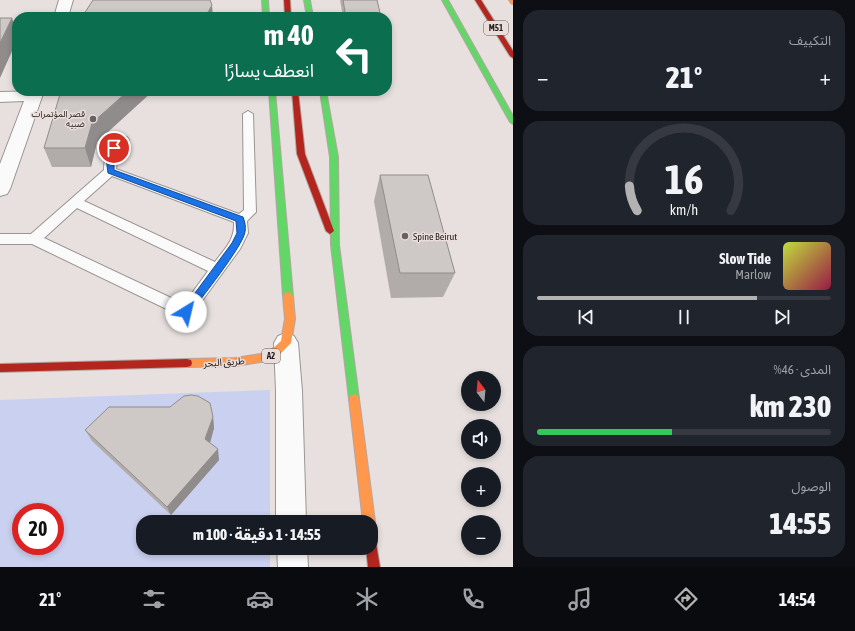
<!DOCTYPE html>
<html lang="ar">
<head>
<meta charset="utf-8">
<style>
  body { margin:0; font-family:"Asap Condensed","Noto Sans Arabic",sans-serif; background:#20242c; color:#f1f3f6; direction:rtl; height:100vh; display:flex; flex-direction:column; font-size:15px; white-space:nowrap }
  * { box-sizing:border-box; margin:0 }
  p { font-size:13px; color:#9ea1a6 }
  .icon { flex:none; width:22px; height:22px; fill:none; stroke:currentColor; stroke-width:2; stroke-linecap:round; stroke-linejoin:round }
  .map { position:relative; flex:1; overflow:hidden; direction:ltr }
  .panel { display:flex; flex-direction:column; gap:10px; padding:10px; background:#0d0f14; width:342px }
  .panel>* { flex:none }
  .top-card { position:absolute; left:12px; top:12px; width:380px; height:84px; border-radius:16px; box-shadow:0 2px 6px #0003; direction:rtl; background:#0b6e4f; color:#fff; overflow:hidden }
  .needle { width:26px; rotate:344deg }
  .buttons { position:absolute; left:461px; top:371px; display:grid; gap:8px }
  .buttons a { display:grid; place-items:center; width:40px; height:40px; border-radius:50%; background:#171b24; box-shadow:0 2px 6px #0003; font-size:20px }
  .speed { position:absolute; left:12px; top:503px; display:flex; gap:8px; font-size:20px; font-weight:700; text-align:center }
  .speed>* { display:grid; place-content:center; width:52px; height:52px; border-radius:50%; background:#171b24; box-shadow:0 2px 6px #0003; line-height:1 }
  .speed .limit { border:6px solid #d22; background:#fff; color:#111 }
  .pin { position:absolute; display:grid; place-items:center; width:34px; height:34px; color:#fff; margin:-17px; border:2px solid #fff; border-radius:50%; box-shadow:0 1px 4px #0007 }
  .me { position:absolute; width:44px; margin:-22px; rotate:36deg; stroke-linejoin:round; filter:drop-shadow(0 0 3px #0008) }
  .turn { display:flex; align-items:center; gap:14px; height:84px; padding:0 12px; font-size:18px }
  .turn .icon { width:52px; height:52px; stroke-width:2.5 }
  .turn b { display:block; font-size:28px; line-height:34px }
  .big { font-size:30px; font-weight:800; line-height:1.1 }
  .panel .tile { flex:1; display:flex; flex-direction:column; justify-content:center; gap:6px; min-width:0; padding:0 14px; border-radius:16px; background:#20242c }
  .panel .dial { align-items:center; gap:0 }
  .dial svg { height:104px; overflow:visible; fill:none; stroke:#363941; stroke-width:7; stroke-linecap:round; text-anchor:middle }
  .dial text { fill:#f1f3f6; stroke:none }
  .song { display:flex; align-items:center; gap:12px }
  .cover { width:48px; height:48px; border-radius:6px; background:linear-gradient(135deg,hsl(70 70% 55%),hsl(340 70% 35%)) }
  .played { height:4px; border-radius:2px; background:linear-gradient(90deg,#b3b2b3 75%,#363941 75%) }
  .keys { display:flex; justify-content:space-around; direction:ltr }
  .heat { display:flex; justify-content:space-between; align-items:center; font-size:22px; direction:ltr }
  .charge { height:6px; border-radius:3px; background:linear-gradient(90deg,#34c759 46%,#363941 0) }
  .trip { position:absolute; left:136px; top:515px; width:242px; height:40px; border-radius:16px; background:#171b24; box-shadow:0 2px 6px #0003; font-weight:800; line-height:40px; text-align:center; direction:rtl }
  .tab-bar { display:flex; height:64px; justify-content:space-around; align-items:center; background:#090b0e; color:#9ea1a6 }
  .tab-bar .icon { width:28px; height:28px }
  .tab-bar .selected { color:#b3b2b3 }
  .tab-bar b { font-size:18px; color:#f1f3f6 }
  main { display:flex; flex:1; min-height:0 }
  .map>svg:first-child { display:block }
</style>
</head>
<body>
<main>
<section class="panel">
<div class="tile"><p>التكييف</p>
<div class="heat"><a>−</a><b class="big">21°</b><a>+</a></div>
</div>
<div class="tile dial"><svg viewBox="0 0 100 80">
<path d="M14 69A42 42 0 1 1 86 69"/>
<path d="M14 69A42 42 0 0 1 8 50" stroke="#b3b2b3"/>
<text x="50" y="56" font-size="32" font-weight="700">16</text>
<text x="50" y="72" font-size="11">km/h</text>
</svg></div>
<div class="tile">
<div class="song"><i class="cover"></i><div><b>Slow Tide</b><p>Marlow</p></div></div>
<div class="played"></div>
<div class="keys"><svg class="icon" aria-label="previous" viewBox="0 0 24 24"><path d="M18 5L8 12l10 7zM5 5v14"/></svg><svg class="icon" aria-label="pause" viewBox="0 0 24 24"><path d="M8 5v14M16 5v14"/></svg><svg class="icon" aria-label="next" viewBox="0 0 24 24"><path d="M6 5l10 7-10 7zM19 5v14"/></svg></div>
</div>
<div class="tile"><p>المدى · 46%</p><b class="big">230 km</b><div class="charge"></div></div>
<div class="tile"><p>الوصول</p><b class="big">14:55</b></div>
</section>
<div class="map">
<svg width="513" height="567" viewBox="0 0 513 567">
  <rect width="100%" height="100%" fill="#e7e0de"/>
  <!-- green -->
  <path fill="#c9d0f0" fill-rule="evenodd" d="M270 390V522H143V548H270V567H0V400ZM21 512H55V546H21Z"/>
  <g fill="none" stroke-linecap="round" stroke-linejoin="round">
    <!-- lane casing -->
    <g stroke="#9a9594" stroke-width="2">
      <path id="lane" d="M248 111 253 114 256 212 247 221 248 233 240 249 191 316 186 318 181 316 32 244H0V234H31L104 170C104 158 111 133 127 137L129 140 118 154 116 169 239 214 244 210 243 114ZM112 176 234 222C235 240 225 248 215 262L84 201ZM77 208 208 271 184 304 44 238Z"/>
    </g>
    <!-- street casing -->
    <g stroke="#9a9594" stroke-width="2">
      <path id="street" d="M59 0H73L68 17H54Z
        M44 91 10 189 7 194 0 196V164L24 101 0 102V92Z
        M286 333 294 336 298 343 302 391 306 522H276V391L274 343 278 336Z
        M277 548H307L308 567H278Z"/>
    </g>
    <!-- fast casing -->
    <g stroke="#b4a6a2" stroke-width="2">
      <path id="fast" d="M262 0H268L269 17H263Z
        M304 0H310L313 17H307Z
        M442 0H448L513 116V124L510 122Z
        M269 91H275L293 296 291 299H285L283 296Z
        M320 91H326L338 157 339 245 359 399 358 402 354 404 350 402 349 399 331 245 330 157Z"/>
    </g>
    <!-- slow casing -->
    <g stroke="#b4a6a2" stroke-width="2">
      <path id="slow" d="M509 0H513V4L511 3Z
        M288 292 291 293 293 296 295 319 291 343 274 360 235 366 187 367 183 366 182 363 183 360 187 359 235 358 268 353 281 341 285 319 283 296 285 293Z
        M354 394 358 396 359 399 375 522 373 526 371 527V522H363L349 399 350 396Z"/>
    </g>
    <!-- jam casing -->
    <g stroke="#b4a6a2" stroke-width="2">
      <path id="jam" d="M284 0H290L291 17H285Z
        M475 0H481L513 51V58L510 56Z
        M292 91H298L305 154 334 231 330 234 326 231 297 154Z
        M187 359 191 360 192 363 191 366 187 367 0 372V364Z
        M371 535 375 537 380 567H368L366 548H371Z"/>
    </g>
    <!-- lane -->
    <use href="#lane" fill="#fbfafa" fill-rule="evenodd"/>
    <!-- street -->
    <use href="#street" fill="#fbfafa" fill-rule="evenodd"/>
    <!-- fast -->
    <use href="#fast" fill="#63d668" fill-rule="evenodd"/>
    <!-- slow -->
    <use href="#slow" fill="#ff974d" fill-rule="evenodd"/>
    <!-- jam -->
    <use href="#jam" fill="#b3261e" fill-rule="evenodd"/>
  </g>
  <!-- wall -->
  <path fill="#b1acaa" d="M340 0H377L381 17H343Z
    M97 142 91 167H52L44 148Z
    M380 175 455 273 443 297 391 298 374 201Z
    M213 417 214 428 210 443 219 460 171 515 92 441 85 430Z"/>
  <!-- shaded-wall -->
  <path fill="#908c8b" d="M212 5 213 17H207V14Z
    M12 18 17 32V40L0 78V43Z
    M128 91H153L97 142 91 167 85 148 92 123Z
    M213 417 214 428 208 450 205 439Z
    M218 449 219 460 171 515 167 507Z"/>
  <!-- building -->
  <path fill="#cec8c6" stroke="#908c8b" d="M93 0H210L212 5 207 14 208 17H82Z
    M343 0H377L381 17H346Z
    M0 18H12L0 43Z
    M61 91H128L92 123 85 148H44Z
    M380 175H428L455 273H400Z
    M191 395 198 396 210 403 213 417 205 439 218 449 167 507 85 430 109 407H170L184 396Z"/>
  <!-- route -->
  <path fill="#1a73e8" stroke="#114b97" d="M114 146 118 148 114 158V170L243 217C245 221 246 228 245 232 243 246 200 300 189 314H182L181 312 232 243 237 233 236 221 108 173 106 158 111 147Z"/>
  <!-- markers -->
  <g fill="#676261" stroke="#ebdeda" stroke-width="1.5">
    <circle cx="93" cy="119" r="4"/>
    <circle cx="405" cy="236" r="4"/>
  </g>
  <g text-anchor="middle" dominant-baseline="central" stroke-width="3" stroke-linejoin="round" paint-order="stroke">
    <!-- shield labels -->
    <g fill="#ebdeda" stroke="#5e5856" stroke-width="1">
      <rect x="484" y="21" width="24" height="14" rx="3"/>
      <rect x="262" y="349" width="18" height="14" rx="3"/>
    </g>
    <g font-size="9" font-weight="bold" fill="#221e1d">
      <text x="496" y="28">M51</text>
      <text x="271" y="356">A2</text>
    </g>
    <!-- far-poi labels -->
    <g font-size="9" fill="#221e1d" stroke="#ebdeda" text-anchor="end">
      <text x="85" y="114">قصر المؤتمرات<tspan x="85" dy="10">ضبيه</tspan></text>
    </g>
    <!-- poi labels -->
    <g font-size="10" fill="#221e1d" stroke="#ebdeda" text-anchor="start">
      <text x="413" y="236">Spine Beirut</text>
    </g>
    <!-- street labels -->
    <g font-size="10" fill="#221e1d" stroke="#ebdeda">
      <text transform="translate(224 362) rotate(-4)">طريق البحر</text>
    </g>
  </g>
</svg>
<div class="buttons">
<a><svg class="needle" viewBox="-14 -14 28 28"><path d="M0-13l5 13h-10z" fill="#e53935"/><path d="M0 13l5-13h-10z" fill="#9ea1a6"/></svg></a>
<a><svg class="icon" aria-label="sound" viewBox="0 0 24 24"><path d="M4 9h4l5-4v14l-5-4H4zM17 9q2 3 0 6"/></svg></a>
<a>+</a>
<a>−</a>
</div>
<div class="speed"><div class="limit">20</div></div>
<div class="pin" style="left:114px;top:148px;background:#d93025"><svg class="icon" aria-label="arrive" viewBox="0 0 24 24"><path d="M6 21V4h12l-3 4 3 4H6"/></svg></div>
<svg class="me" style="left:186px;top:312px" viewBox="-20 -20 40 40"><circle r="19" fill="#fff"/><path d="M0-13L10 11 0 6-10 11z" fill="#1a73e8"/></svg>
<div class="trip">14:55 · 1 دقيقة · 100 m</div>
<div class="top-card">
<div class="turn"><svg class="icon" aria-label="left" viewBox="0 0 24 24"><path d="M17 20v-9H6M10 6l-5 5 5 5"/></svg><div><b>40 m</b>انعطف يسارًا</div></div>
</div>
</div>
</main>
<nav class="tab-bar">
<b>14:54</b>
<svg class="icon selected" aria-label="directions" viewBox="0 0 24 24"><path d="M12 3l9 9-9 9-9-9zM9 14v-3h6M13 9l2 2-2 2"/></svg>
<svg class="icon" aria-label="music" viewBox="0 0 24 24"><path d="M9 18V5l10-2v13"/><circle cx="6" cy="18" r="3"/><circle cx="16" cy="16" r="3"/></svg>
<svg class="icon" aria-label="phone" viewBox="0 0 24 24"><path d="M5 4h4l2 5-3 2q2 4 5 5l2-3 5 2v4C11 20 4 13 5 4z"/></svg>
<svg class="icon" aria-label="climate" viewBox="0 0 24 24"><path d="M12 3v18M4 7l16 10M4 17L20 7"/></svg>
<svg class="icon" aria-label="car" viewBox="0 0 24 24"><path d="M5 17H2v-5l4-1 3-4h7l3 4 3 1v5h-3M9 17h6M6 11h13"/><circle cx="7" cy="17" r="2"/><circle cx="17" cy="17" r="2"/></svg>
<svg class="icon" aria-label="filters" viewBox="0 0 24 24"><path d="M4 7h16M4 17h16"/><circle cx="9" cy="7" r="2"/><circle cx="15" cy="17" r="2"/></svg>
<b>21°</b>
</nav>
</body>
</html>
